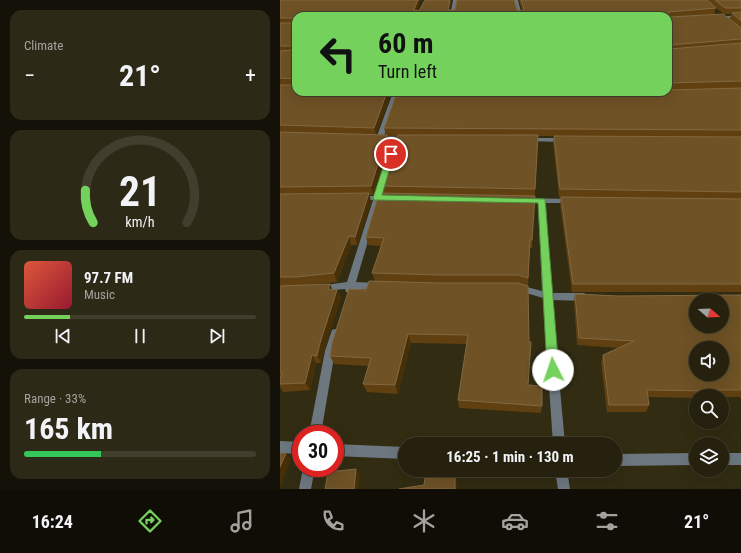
<!DOCTYPE html>
<html lang="en">
<head>
<meta charset="utf-8">
<style>
  body { margin:0; font-family:"Roboto Condensed",sans-serif; background:#2d2917; color:#f1f3f6; height:100vh; display:flex; flex-direction:column; font-size:15px; white-space:nowrap }
  * { box-sizing:border-box; margin:0 }
  p { font-size:13px; color:#a3a39e }
  .icon { flex:none; width:22px; height:22px; fill:none; stroke:currentColor; stroke-width:2; stroke-linecap:round; stroke-linejoin:round }
  .map { position:relative; flex:1; overflow:hidden }
  .drawer { display:flex; flex-direction:column; gap:10px; padding:10px; background:#141208; width:280px }
  .drawer>* { flex:none }
  .guide { position:absolute; left:12px; top:12px; width:380px; height:84px; border-radius:12px; box-shadow:0 4px 16px #0002,0 0 0 1px #423e2e; background:#74d25c; color:#111; overflow:hidden }
  .needle { width:26px; rotate:109deg }
  .fabs { position:absolute; left:409px; top:293px; display:grid; gap:8px }
  .fabs a { display:grid; place-items:center; width:40px; height:40px; border-radius:50%; background:#25210e; box-shadow:0 4px 16px #0002,0 0 0 1px #423e2e; font-size:20px }
  .speed { position:absolute; left:12px; top:425px; display:flex; gap:8px; font-size:20px; font-weight:700; text-align:center }
  .speed>* { display:grid; place-content:center; width:52px; height:52px; border-radius:50%; background:#25210e; box-shadow:0 4px 16px #0002,0 0 0 1px #423e2e; line-height:1 }
  .speed .limit { border:6px solid #d22; background:#fff; color:#111 }
  .pin { position:absolute; display:grid; place-items:center; width:34px; height:34px; color:#fff; margin:-17px; border:2px solid #fff; border-radius:50%; box-shadow:0 1px 4px #0007 }
  .me { position:absolute; width:44px; margin:-22px; rotate:356deg; stroke-linejoin:round; filter:drop-shadow(0 0 3px #0008) }
  .turn { display:flex; align-items:center; gap:14px; height:84px; padding:0 20px; font-size:18px }
  .turn .icon { width:52px; height:52px; stroke-width:2.5 }
  .turn b { display:block; font-size:28px; line-height:34px }
  .big { font-size:30px; font-weight:700; line-height:1.1 }
  .drawer .card { flex:1; display:flex; flex-direction:column; justify-content:center; gap:6px; min-width:0; padding:0 14px; border-radius:12px; background:#2d2917 }
  .drawer .dial { align-items:center; gap:0 }
  .dial svg { height:104px; overflow:visible; fill:none; stroke:#423e2e; stroke-width:7; stroke-linecap:round; text-anchor:middle }
  .dial text { fill:#f1f3f6; stroke:none }
  .song { display:flex; align-items:center; gap:12px }
  .cover { width:48px; height:48px; border-radius:6px; background:linear-gradient(135deg,hsl(10 70% 55%),hsl(350 70% 35%)) }
  .played { height:4px; border-radius:2px; background:linear-gradient(90deg,#74d25c 20%,#423e2e 20%) }
  .keys { display:flex; justify-content:space-around; direction:ltr }
  .heat { display:flex; justify-content:space-between; align-items:center; font-size:22px; direction:ltr }
  .charge { height:6px; border-radius:3px; background:linear-gradient(90deg,#34c759 33%,#423e2e 0) }
  .trip { position:absolute; left:118px; top:437px; width:224px; height:40px; border-radius:20px; background:#25210e; box-shadow:0 4px 16px #0002,0 0 0 1px #423e2e; font-weight:700; line-height:40px; text-align:center }
  .tabs { display:flex; height:64px; justify-content:space-around; align-items:center; background:#0f0d06; color:#a3a39e }
  .tabs .icon { width:28px; height:28px }
  .tabs .selected { color:#74d25c }
  .tabs b { font-size:18px; color:#f1f3f6 }
  main { display:flex; flex:1; min-height:0 }
  .map>svg:first-child { display:block }
</style>
</head>
<body>
<main>
<section class="drawer">
<div class="card"><p>Climate</p>
<div class="heat"><a>−</a><b class="big">21°</b><a>+</a></div>
</div>
<div class="card dial"><svg viewBox="0 0 100 80">
<path d="M14 69A42 42 0 1 1 86 69"/>
<path d="M14 69A42 42 0 0 1 8 44" stroke="#74d25c"/>
<text x="50" y="56" font-size="32" font-weight="700">21</text>
<text x="50" y="72" font-size="11">km/h</text>
</svg></div>
<div class="card">
<div class="song"><i class="cover"></i><div><b>97.7 FM</b><p>Music</p></div></div>
<div class="played"></div>
<div class="keys"><svg class="icon" aria-label="previous" viewBox="0 0 24 24"><path d="M18 5L8 12l10 7zM5 5v14"/></svg><svg class="icon" aria-label="pause" viewBox="0 0 24 24"><path d="M8 5v14M16 5v14"/></svg><svg class="icon" aria-label="next" viewBox="0 0 24 24"><path d="M6 5l10 7-10 7zM19 5v14"/></svg></div>
</div>
<div class="card"><p>Range · 33%</p><b class="big">165 km</b><div class="charge"></div></div>
</section>
<div class="map">
<svg width="461" height="489" viewBox="0 0 461 489">
  <rect width="100%" height="100%" fill="#312c12"/>
  <g fill="none" stroke-linecap="round" stroke-linejoin="round">
    <!-- minor -->
    <path fill="#6d7780" fill-rule="evenodd" d="M173 0H177L174 16H170Z
      M234 0H238L242 16H238Z
      M461 15V17L437 19 435 18 437 17Z
      M98 92 130 93 127 95H118L104 136 126 137 129 139 126 141H118L101 196H107L111 198 107 200H100L76 282 97 283 100 284 101 286 100 288 97 289H74L72 292 69 293 66 292 65 289 41 291 38 290 37 288 38 286 67 282 93 200H81L77 198 81 196H94L111 140H98L95 138 97 136 112 95H96V93Z
      M248 138H284L287 140 284 142 246 141V139Z
      M242 198 291 199 295 201 291 203H266L271 293H304L307 295 308 297 307 299 304 301 272 300 285 444H273L263 298 236 290 235 288 236 286 239 285 262 291 258 203 242 202 241 200Z
      M55 329 58 330 60 333 55 351 41 434H29L45 351 52 330Z
      M0 441 21 442V454L0 453Z
      M55 444 125 447V459L55 456Z
      M416 453V465L335 466V454Z
      M442 453H461V465H442Z
      M23 468H35L31 489H19Z
      M275 470H287L290 489H278Z"/>
  </g>
  <!-- wall -->
  <path fill="#604011" fill-rule="evenodd" d="M0 0H142L138 1 139 6 137 11H139L145 0H171L170 10H237L242 11 239 0H461V292H292L280 205 281 198 279 197 273 143 274 136H258L252 248H250L248 286V385L262 406 261 413 179 408 178 400 187 344 131 343 118 394 87 392 83 384 88 366 54 364 50 356 86 290 95 281 92 273 101 246 88 245 86 237 103 194 101 186 117 136H108L109 142 93 195H89L91 202 77 245H71L57 282 26 285 50 284 52 289 57 290 61 297 44 351 41 363H36L30 390 3 392 0 387V286H14H0ZM436 8 444 14H451L450 19 434 14ZM16 16H388V92L104 128 106 135 96 134 110 97 16 92Z
    M295 294 339 296 461 295V399L460 397H442V396H416V398L368 397 369 405 366 412H327L321 363 323 355 339 348 297 345 294 302Z"/>
  <!-- shaded-wall -->
  <path fill="#473008" d="M138 0 139 6 134 16V10Z
    M170 0H171L169 16 168 10Z
    M107 92H109L110 97 96 135 94 128Z
    M107 135 109 142 93 195 91 186Z
    M89 193 91 202 77 245 75 237Z
    M69 236 71 245 57 282 54 273Z
    M50 284 53 292 48 289Z
    M57 290 61 297 44 351 41 363 37 356 40 343Z
    M128 334 131 343 118 394 115 385Z
    M32 355 36 363 30 390 25 383Z
    M6 453 11 459 0 488V467Z
    M76 469 80 475 78 489H74Z
    M175 477 177 483 176 489H175Z"/>
  <!-- building -->
  <path fill="#6f5226" stroke="#826942" fill-rule="evenodd" d="M0 0H138L134 10 139 11 145 0H170L168 10H175L177 0H234L237 10 242 11 244 9 241 0H427L436 8 389 12 388 13 390 17 443 14 461 28V39L390 45 388 48 390 49 461 43V81L388 83V16H16V92H107L94 128 0 125V85H13L15 84V79L0 78V51L15 50 14 46H0V23H14L15 18H0Z
    M435 0H461V8H445Z
    M461 12V21L452 13Z
    M461 88V130L104 128 117 92H388V90Z
    M0 132 107 135 91 186 0 187Z
    M118 135H258L255 189 101 186Z
    M274 136 461 137V192L280 189Z
    M89 193 75 237 69 236 54 273 16 277H0V194Z
    M99 193 255 196 252 240H250L248 278 238 275H160L92 273 104 238 86 237Z
    M281 197 461 199V284H293Z
    M89 281 159 283H238L248 286 249 342H251L248 385 262 386V406L178 400 188 335 128 334 115 385 83 384 91 358 50 356 52 343 69 289 86 290Z
    M50 284 48 289 57 290 40 343 37 356 32 355 25 383 0 384V379L2 372H0V286Z
    M295 294 339 296 461 295V390H428V391L367 390 369 405H329L323 355 354 341 299 338ZM416 300H442V326H416ZM416 348H442V374H416Z
    M0 453H6L0 467Z
    M76 469 74 489H45L48 472Z
    M175 477V489H119L144 485 145 478Z"/>
  <!-- route -->
  <path fill="#74d25c" stroke="#4b883c" d="M108 152H113L114 154 102 195 265 199 279 370 277 374 273 375 269 374 267 370 258 203 94 200 93 198Z"/>
</svg>
<div class="fabs">
<a><svg class="needle" viewBox="-14 -14 28 28"><path d="M0-13l5 13h-10z" fill="#e53935"/><path d="M0 13l5-13h-10z" fill="#a3a39e"/></svg></a>
<a><svg class="icon" aria-label="sound" viewBox="0 0 24 24"><path d="M4 9h4l5-4v14l-5-4H4zM17 9q2 3 0 6"/></svg></a>
<a><svg class="icon" aria-label="search" viewBox="0 0 24 24"><circle cx="10" cy="10" r="6"/><path d="M15 15l6 6"/></svg></a>
<a><svg class="icon" aria-label="layers" viewBox="0 0 24 24"><path d="M12 4l9 5-9 5-9-5zM3 14l9 5 9-5"/></svg></a>
</div>
<div class="speed"><div class="limit">30</div></div>
<div class="pin" style="left:111px;top:154px;background:#d93025"><svg class="icon" aria-label="arrive" viewBox="0 0 24 24"><path d="M6 21V4h12l-3 4 3 4H6"/></svg></div>
<svg class="me" style="left:273px;top:370px" viewBox="-20 -20 40 40"><circle r="19" fill="#fff"/><path d="M0-13L10 11 0 6-10 11z" fill="#74d25c"/></svg>
<div class="trip">16:25 · 1 min · 130 m</div>
<div class="guide">
<div class="turn"><svg class="icon" aria-label="left" viewBox="0 0 24 24"><path d="M17 20v-9H6M10 6l-5 5 5 5"/></svg><div><b>60 m</b>Turn left</div></div>
</div>
</div>
</main>
<nav class="tabs">
<b>16:24</b>
<svg class="icon selected" aria-label="directions" viewBox="0 0 24 24"><path d="M12 3l9 9-9 9-9-9zM9 14v-3h6M13 9l2 2-2 2"/></svg>
<svg class="icon" aria-label="music" viewBox="0 0 24 24"><path d="M9 18V5l10-2v13"/><circle cx="6" cy="18" r="3"/><circle cx="16" cy="16" r="3"/></svg>
<svg class="icon" aria-label="phone" viewBox="0 0 24 24"><path d="M5 4h4l2 5-3 2q2 4 5 5l2-3 5 2v4C11 20 4 13 5 4z"/></svg>
<svg class="icon" aria-label="climate" viewBox="0 0 24 24"><path d="M12 3v18M4 7l16 10M4 17L20 7"/></svg>
<svg class="icon" aria-label="car" viewBox="0 0 24 24"><path d="M5 17H2v-5l4-1 3-4h7l3 4 3 1v5h-3M9 17h6M6 11h13"/><circle cx="7" cy="17" r="2"/><circle cx="17" cy="17" r="2"/></svg>
<svg class="icon" aria-label="filters" viewBox="0 0 24 24"><path d="M4 7h16M4 17h16"/><circle cx="9" cy="7" r="2"/><circle cx="15" cy="17" r="2"/></svg>
<b>21°</b>
</nav>
</body>
</html>
